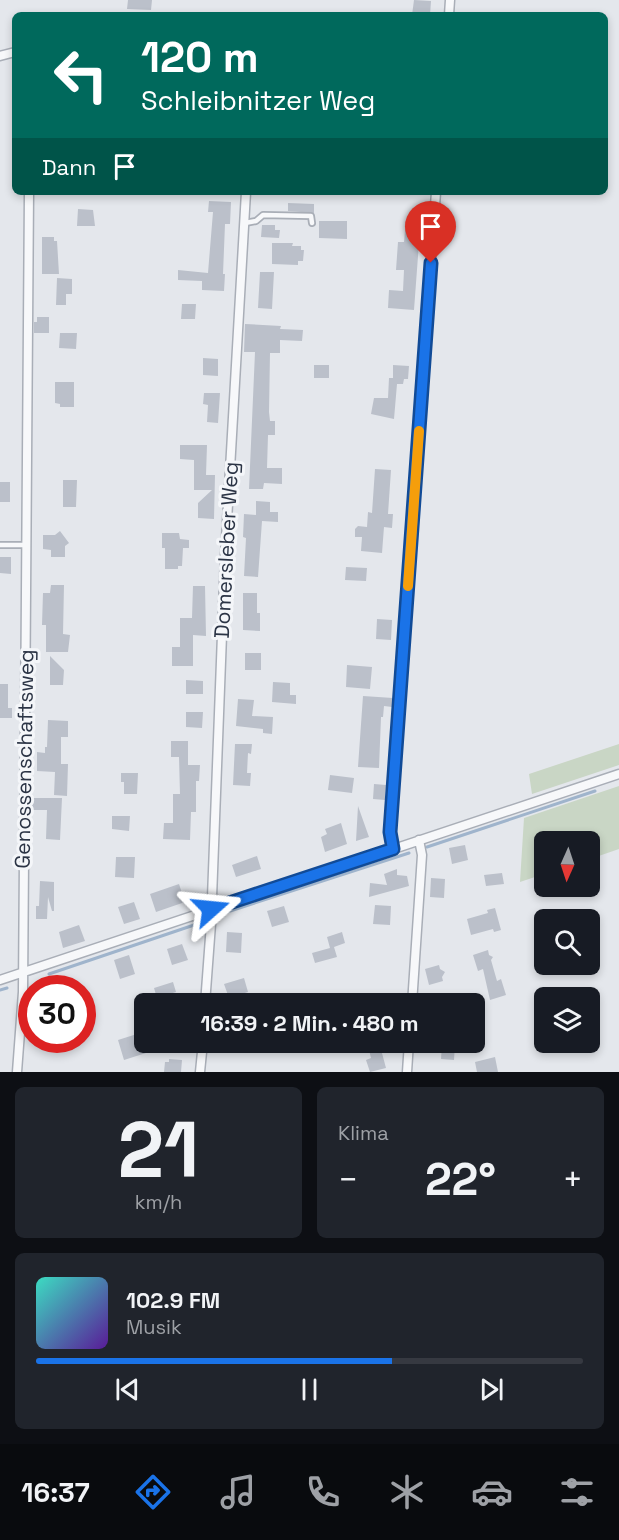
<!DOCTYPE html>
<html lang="de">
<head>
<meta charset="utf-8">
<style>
  body { margin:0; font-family:"Space Grotesk",sans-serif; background:#20242c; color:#f1f3f6; height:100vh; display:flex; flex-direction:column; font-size:22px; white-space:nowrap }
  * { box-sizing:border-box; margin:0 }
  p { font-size:20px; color:#9ea1a6 }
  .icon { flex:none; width:33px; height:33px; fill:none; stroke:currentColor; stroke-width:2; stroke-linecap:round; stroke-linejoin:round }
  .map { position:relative; height:1072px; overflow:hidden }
  .panel { display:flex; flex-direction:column; gap:15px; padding:15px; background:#0d0f14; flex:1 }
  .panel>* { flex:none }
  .guide { position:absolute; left:12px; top:12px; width:596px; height:183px; border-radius:9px; box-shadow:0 3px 9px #0003; background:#00695c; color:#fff; overflow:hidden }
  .needle { width:39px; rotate:183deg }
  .controls { position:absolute; left:534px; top:831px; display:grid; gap:12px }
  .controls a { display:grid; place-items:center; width:66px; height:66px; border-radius:9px; background:#171b24; box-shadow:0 3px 9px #0003; font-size:30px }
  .speed { position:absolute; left:18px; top:975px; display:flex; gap:12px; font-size:30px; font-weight:700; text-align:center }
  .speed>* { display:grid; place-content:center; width:78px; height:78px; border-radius:50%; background:#171b24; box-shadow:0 3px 9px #0003; line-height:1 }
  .speed .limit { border:9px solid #d22; background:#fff; color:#111 }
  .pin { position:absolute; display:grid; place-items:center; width:51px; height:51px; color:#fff; margin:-62px -26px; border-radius:50% 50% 50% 0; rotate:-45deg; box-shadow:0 0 6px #0007 }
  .pin .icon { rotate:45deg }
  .me { position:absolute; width:66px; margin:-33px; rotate:72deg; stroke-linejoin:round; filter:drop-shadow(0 0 4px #0008) }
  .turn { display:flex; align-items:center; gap:21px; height:126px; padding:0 30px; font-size:27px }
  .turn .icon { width:78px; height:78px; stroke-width:2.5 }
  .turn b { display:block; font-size:42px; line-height:51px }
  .then { display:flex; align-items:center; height:57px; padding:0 30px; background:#0003; gap:12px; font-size:22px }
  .big { font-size:45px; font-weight:800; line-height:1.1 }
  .panel .widget { flex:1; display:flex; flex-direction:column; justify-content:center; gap:9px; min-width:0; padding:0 21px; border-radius:9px; background:#20242c }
  .panel .dial { align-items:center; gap:0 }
  .dial b { font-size:78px; line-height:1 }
  .song { display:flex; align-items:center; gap:18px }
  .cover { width:72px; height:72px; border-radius:9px; background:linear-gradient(135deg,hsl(170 70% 55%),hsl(270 70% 35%)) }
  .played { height:6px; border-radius:3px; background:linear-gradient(90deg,#1a73e8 65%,#363941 65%) }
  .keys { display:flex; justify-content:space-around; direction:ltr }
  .heat { display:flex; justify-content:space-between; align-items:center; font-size:33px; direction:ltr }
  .panel .tiles { flex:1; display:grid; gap:15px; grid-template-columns:1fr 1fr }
  .widget:last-child { grid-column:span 2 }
  .trip { position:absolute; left:134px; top:993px; width:351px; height:60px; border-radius:9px; background:#171b24; box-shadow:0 3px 9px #0003; font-weight:800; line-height:60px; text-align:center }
  .dock { display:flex; height:96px; justify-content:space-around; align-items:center; background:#090b0e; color:#9ea1a6 }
  .dock .icon { width:42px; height:42px }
  .dock .current { color:#1a73e8 }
  .dock b { font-size:27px; color:#f1f3f6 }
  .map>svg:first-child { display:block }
</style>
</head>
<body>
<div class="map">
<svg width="619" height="1072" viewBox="0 0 619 1072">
  <rect width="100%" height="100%" fill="#e4e7ec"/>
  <!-- green -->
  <path fill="#c9d6c5" d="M619 744V765L532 794 529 774Z
    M619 786V849L590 859V842H544V874L520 882 524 818Z"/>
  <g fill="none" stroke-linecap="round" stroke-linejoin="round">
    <!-- stream -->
    <path stroke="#9fb4cc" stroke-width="3" d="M427 847 595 791
      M227 912 409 853
      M49 974 197 924
      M0 990 7 988"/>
  </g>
  <!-- building -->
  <path fill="#bbc0ca" d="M128 0H152L151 10 127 9Z
    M414 0 431 1 430 15H412Z
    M209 201 231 202 230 224H225L223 274H225L224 291 202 290V281L178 280V270L208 273 213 212H208Z
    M288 203 314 204V213L288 211Z
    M78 209 93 210 95 226H77Z
    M409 215 421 216 414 310 388 308 389 290 403 291 404 270H396L398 242H404L406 220H409Z
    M319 221H347V239L319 238Z
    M262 225H275V230H280L279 238 261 237Z
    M42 237H54V241H57L59 274H42Z
    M272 243H293L292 246H301V250H304L303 261H298V265L272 264Z
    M260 272H274L272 309 258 308Z
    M57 278 72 279V294H66V305H56Z
    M182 304H196L195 319H181Z
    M37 317H49V333H34V322H37Z
    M245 324 281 326 280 329 303 330 302 341 280 340V353H270L269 412 270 421H275V435H268L267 468H282V484L264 483 263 489H249L255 352H244Z
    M60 333H77L76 349 59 348Z
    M203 358 218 359V376L203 375Z
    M314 365H329V378H314Z
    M393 365 409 366 408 379H404L403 384H397L394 419 371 414 374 398H388L389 378H393Z
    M55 382H74V407H60V404L55 403Z
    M204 393H220L218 423 207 422 208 405 203 404Z
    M180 445H207L206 475H215L214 519 198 518V503L212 490H194V460L180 459Z
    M375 469 391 470 388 514H393L392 528 384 527 382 553 361 551 362 537H355V529L358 526 367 527 368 512 372 513Z
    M63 480H77L76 507H63Z
    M0 482H10V502H0Z
    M256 501 270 502V512H278V522L262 521 258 577 244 576 246 538 243 537 244 514 256 515Z
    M60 531 69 543 65 546V557H51V550L43 549V535H55Z
    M162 533H179L180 539 189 540V548H183L182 566H178V569H165V548H162Z
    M0 557H11V574L0 573Z
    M346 567 367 568 366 581 345 580Z
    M51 585H64L63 634 70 635 68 652H46V625H42L43 593H50Z
    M193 586H205L206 636 193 635V666H172V647H180V618H192Z
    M243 593H257V613H260V631L243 630Z
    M377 619 392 620 391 640 376 639Z
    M245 653H261V670H245Z
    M50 656 64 670 63 685H50Z
    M347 665 372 667 370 689 346 687Z
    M186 680 203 681V694H186Z
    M273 682 290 683V695H296V704L272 702Z
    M0 684H8V708H12V718H0Z
    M363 696 393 698 392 707 384 706 383 717H381L379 768 358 767Z
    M238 699 254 700 252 716 273 717 272 734 263 733V729L236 726Z
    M186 712H203L202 728 186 727Z
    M48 720 68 721V737H61V764H68L67 796 54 795 55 772 37 771V752L45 753V747H47Z
    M171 741H188V765H200L199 781H196V812H191L190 840 163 839 164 823H173V794H180L179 757H171Z
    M235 744H252L251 754 248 753 247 773H251L250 786 233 785Z
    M121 773H138L137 794H124V782H121Z
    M330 775 354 778 352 793 328 790Z
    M374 784 386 785 385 800 373 799Z
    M31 798H62L60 840 46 839 47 810H31Z
    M358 806 369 837 356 841Z
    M112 816H130L129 831 112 829Z
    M341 823 347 844 325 852 321 837 327 834 325 829Z
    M465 845 468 860 452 864 449 848Z
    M257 856 261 869 236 877 232 865Z
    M116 857H135L134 878 115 877Z
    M397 869V875L407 876 409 886 369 897 370 883 387 885 384 874Z
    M502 873 504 884 486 886 484 875Z
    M431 878 445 879 444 898 430 897Z
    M40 881 54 882V911H52L48 897 47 919H36V906H39Z
    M179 884 185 902 156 912 150 894Z
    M134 902 140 919 124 924 118 907Z
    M375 905 391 906 390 925 373 924Z
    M284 906 289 922 272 927 267 911Z
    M495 908 501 930 494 932 493 929 471 935 467 919 488 913 487 910Z
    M79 925 85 941 63 948 59 932Z
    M227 932 242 933 241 953 226 952Z
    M342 932 345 943 334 947 337 957 315 963 312 953 330 948 327 937Z
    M182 944 188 960 172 965 167 949Z
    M488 950 489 955 493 957 491 960 497 981 501 979 506 995 490 1000 483 969 478 971 473 955Z
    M129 955 135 974 120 979 114 960Z
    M439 965 440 969 445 972 442 977 443 981 429 985 425 969Z
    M244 978 248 992 229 998 224 984Z
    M173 982 176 992 157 998 154 988Z
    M140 1033 146 1053 124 1060 118 1040Z
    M367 1042H379L386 1068 370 1072 366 1060 371 1058Z
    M442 1044H455L454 1060 441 1059Z
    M495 1057 498 1072H477L475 1062Z
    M169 1059 182 1060 181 1072H164L165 1062H169Z"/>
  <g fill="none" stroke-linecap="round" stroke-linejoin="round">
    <!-- lane casing -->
    <g stroke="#a9aeb7" stroke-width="8">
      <path id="lane" d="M245 223 256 221 263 215 311 216 312 223
        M0 545H27"/>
    </g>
    <!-- street casing -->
    <g stroke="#a9aeb7" stroke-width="11">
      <path id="street" d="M449 15 450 0
        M0 56 15 52
        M393 849 390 832 436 192
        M0 980 619 774
        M205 1004 211 924 225 556 246 192
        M412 1004 422 855 419 840
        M17 1072 23 992 29 192
        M200 1072 203 1042
        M407 1072 409 1042"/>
    </g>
    <!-- lane -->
    <use href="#lane" stroke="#f7f8fa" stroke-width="4.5"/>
    <!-- street -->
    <use href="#street" stroke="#f7f8fa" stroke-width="8"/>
  </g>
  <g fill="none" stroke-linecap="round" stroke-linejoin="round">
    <!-- route casing -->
    <g stroke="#114b97" stroke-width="15">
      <path id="route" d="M211 909 393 849 390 832 431 263"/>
    </g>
    <!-- route -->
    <use href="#route" stroke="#1a73e8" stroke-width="10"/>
    <!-- slow -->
    <path stroke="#f59e0b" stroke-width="10" d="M408 586 419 431"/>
  </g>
  <g text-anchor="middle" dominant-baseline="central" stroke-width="6" stroke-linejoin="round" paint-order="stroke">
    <!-- street labels -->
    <g font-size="21" fill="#2b3445" stroke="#f4f6f9">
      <text transform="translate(226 550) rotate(-87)">Domersleber Weg</text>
      <text transform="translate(24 759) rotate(-89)">Genossenschaftsweg</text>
    </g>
  </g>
</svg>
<div class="controls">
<a><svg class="needle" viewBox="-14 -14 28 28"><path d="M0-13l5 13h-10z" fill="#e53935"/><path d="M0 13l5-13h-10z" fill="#9ea1a6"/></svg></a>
<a><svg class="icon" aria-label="search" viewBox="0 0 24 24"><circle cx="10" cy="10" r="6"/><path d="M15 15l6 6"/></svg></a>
<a><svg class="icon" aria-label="layers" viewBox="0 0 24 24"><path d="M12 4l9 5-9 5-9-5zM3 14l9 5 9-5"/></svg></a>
</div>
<div class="speed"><div class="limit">30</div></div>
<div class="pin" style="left:431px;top:263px;background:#d93025"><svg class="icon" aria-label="arrive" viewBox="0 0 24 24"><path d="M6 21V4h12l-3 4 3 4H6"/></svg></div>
<svg class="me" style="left:211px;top:909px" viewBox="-20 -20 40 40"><path d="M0-17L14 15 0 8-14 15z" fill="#1a73e8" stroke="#fff" stroke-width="4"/></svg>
<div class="trip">16:39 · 2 Min. · 480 m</div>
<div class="guide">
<div class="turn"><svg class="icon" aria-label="left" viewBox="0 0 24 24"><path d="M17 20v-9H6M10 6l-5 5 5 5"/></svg><div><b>120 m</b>Schleibnitzer Weg</div></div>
<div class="then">Dann<svg class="icon" aria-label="arrive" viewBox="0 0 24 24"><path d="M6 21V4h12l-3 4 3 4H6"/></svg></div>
</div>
</div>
<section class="panel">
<div class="tiles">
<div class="widget dial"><b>21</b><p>km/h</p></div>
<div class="widget"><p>Klima</p>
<div class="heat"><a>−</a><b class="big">22°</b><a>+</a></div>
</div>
<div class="widget">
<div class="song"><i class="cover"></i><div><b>102.9 FM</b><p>Musik</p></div></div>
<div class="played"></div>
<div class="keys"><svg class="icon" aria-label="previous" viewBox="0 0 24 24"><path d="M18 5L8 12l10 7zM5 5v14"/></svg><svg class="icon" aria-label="pause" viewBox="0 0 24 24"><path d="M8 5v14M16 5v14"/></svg><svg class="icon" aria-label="next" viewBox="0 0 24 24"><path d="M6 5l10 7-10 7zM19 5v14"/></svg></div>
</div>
</div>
</section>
<nav class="dock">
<b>16:37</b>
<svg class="icon current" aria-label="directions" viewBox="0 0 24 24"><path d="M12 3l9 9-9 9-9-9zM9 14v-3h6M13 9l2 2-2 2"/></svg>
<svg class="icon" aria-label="music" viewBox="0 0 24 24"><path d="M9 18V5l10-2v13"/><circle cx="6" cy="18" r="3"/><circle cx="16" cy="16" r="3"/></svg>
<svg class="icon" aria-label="phone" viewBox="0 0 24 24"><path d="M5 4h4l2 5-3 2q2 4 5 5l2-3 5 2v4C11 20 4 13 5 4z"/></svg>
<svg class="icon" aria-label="climate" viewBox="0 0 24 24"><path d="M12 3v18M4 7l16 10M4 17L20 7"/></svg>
<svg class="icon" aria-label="car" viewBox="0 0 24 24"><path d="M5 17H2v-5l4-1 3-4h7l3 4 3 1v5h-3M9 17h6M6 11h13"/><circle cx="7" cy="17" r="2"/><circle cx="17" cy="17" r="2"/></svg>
<svg class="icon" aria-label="filters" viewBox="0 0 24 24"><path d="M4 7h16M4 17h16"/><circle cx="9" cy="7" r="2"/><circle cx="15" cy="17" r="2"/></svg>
</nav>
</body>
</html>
